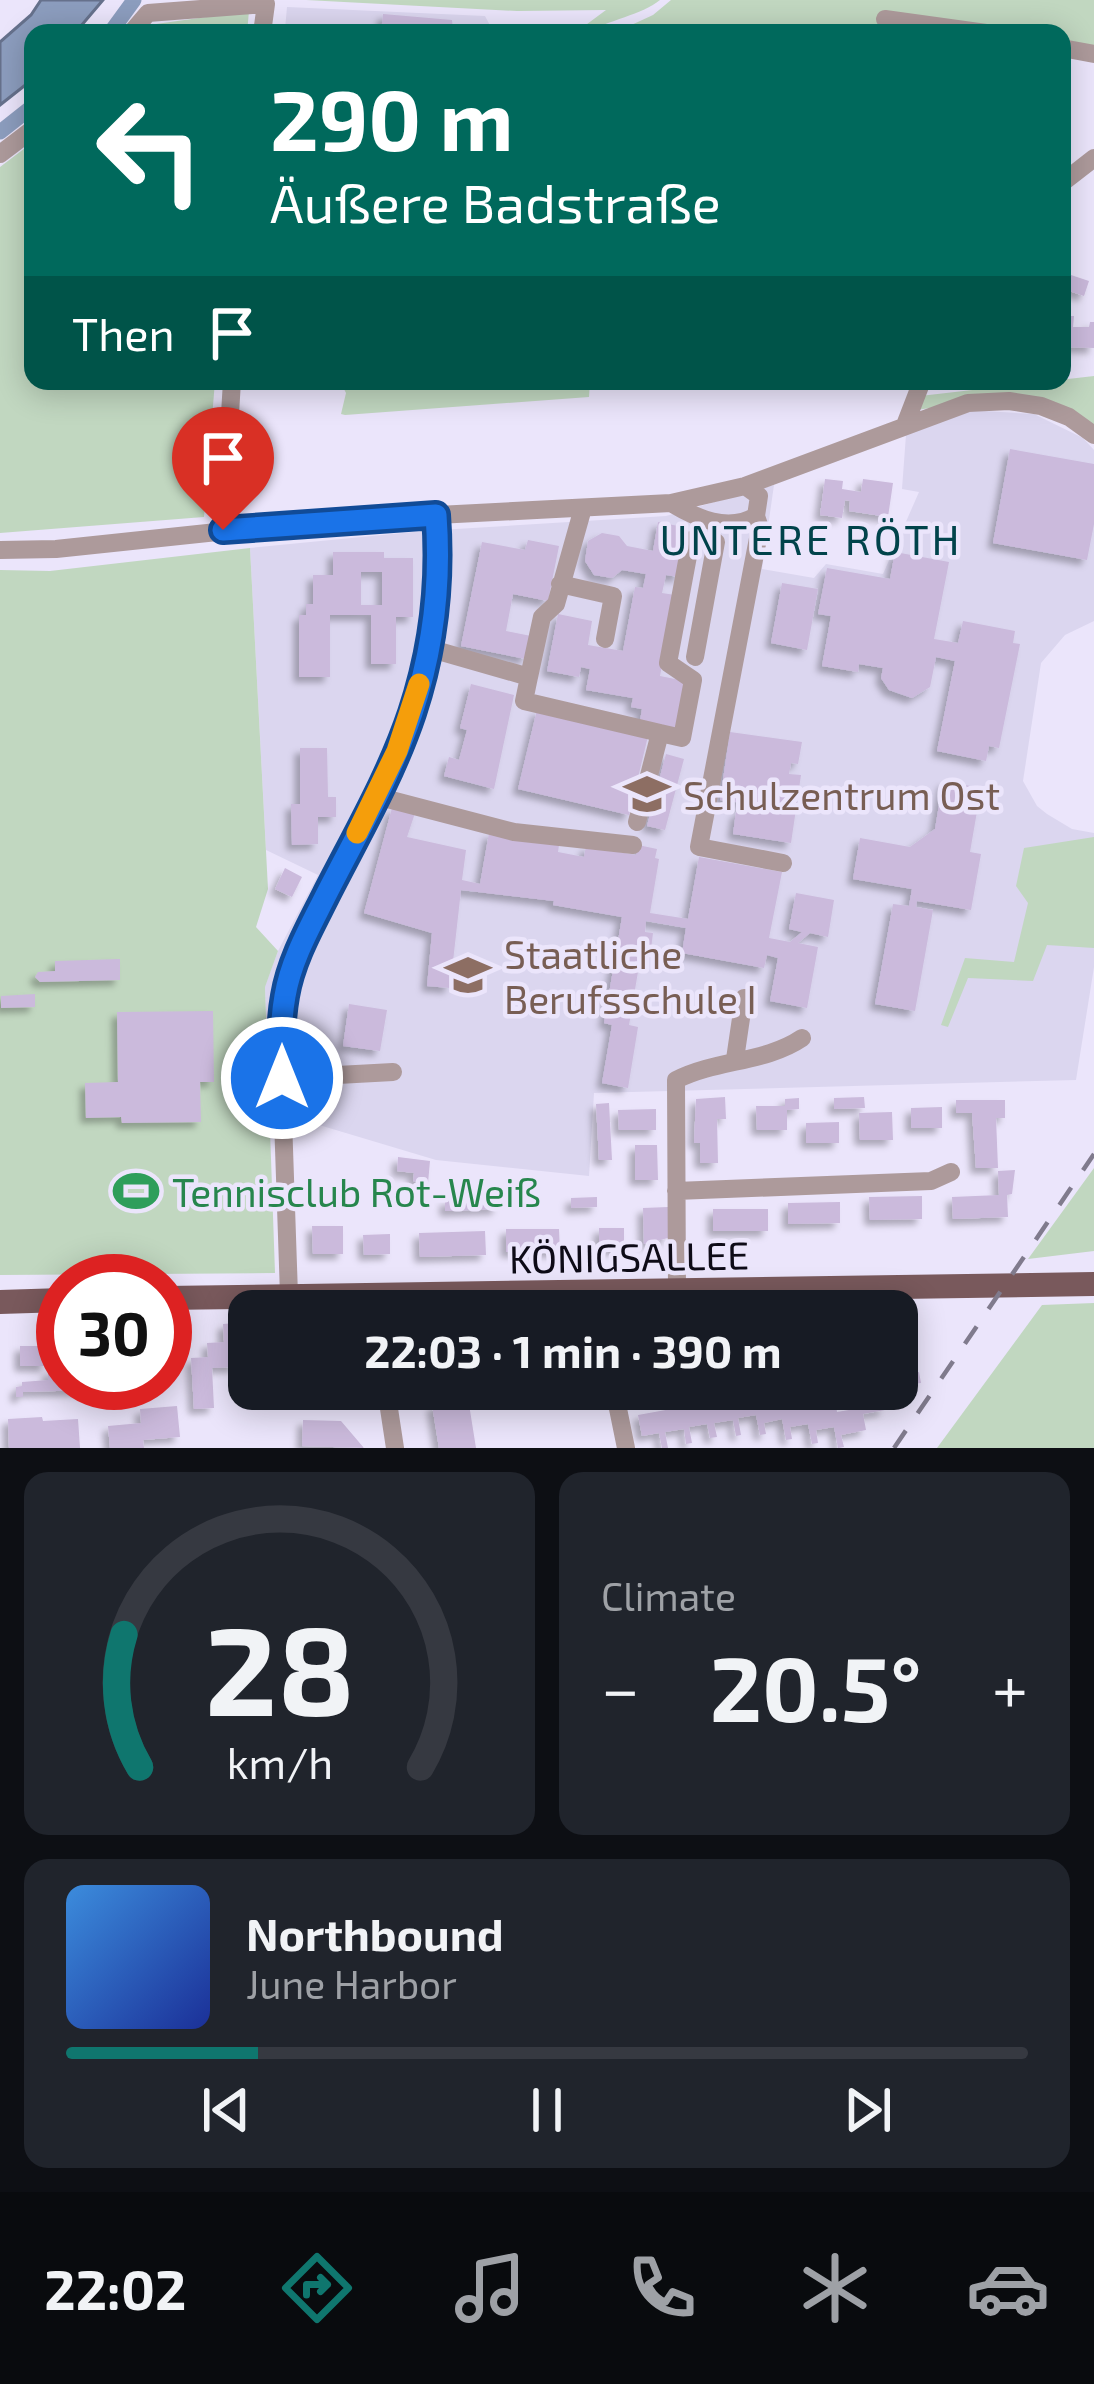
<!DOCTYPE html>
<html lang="en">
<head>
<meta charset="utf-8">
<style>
  body { margin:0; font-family:"Exo 2",sans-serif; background:#20242c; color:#f1f3f6; height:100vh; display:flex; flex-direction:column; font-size:45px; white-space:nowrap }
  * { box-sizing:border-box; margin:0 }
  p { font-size:39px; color:#9ea1a6 }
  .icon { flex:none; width:66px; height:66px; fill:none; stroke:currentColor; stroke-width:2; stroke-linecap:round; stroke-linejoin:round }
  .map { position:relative; height:1448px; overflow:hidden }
  .panel { display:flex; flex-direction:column; gap:24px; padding:24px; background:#0d0f14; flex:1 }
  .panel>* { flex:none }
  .banner { position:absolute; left:24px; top:24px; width:1047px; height:366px; border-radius:24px; box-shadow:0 6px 30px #0003; background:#00695c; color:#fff; overflow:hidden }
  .speed { position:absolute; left:36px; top:1254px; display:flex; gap:24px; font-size:60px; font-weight:700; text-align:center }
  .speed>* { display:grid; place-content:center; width:156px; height:156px; border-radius:50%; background:#171b24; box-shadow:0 6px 30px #0003; line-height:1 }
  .speed .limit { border:18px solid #d22; background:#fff; color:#111 }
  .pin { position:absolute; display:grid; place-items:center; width:102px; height:102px; color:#fff; margin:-123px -51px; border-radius:50% 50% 50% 0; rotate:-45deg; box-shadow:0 0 12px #0007 }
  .pin .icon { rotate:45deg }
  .me { position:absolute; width:132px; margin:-66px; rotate:0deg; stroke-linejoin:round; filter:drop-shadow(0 0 9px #0008) }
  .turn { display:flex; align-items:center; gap:42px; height:252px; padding:0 48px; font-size:54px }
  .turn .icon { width:156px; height:156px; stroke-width:2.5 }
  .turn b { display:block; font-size:84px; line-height:102px }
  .then { display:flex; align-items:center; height:114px; padding:0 48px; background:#0003; gap:24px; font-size:45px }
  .big { font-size:90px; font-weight:700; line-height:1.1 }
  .panel .tile { flex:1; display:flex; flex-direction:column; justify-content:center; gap:18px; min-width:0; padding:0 42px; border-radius:24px; background:#20242c }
  .panel .dial { align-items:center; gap:0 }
  .dial svg { height:312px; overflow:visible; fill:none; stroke:#363941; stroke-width:7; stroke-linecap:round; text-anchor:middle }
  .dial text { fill:#f1f3f6; stroke:none }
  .song { display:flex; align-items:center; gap:36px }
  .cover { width:144px; height:144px; border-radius:18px; background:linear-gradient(135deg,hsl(210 70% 55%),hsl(230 70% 35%)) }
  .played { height:12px; border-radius:6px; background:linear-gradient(90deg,#0f766e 20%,#363941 20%) }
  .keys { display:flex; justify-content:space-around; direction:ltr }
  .heat { display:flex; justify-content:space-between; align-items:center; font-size:66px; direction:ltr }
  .panel .tiles { flex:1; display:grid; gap:24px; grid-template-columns:1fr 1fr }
  .tile:last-child { grid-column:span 2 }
  .trip { position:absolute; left:228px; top:1290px; width:690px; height:120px; border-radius:24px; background:#171b24; box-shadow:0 6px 30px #0003; font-weight:700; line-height:120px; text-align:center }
  .tabs { display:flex; height:192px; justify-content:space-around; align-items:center; background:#090b0e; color:#9ea1a6 }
  .tabs .icon { width:84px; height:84px }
  .tabs .on { color:#0f766e }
  .tabs b { font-size:54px; color:#f1f3f6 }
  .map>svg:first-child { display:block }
</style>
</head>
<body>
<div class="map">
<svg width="1094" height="1448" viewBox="0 0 1094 1448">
  <defs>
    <filter id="shadow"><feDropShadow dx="-5.5" dy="5.5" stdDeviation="3" flood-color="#0004"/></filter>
  </defs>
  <rect width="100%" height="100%" fill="#ebe5fb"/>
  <!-- built -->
  <path fill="#dbd6ef" d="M287 7 485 16 494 33 285 29Z
    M967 410 1034 414 1083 438 1094 450V621L1065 635 1041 663 1023 781 1037 806 1047 814 1072 829 1094 833V967L1076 1080 594 1093 589 1176 436 1160 269 1110 265 986 278 951 318 875 266 850 250 548 423 531 666 516 774 485 762 569 814 578 826 564 883 574 919 492 902 489 906 435Z"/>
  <!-- green -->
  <path fill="#c1d7c0" d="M306 0H660C643 14 608 21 584 33H575L606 10 517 11Z
    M671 0H1094V51L1062 45V33H1001L943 22 934 33H614L653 15Z
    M249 11 247 33H148L156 24Z
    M33 142V381H215L204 517 0 533V167Z
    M1094 376V425L1012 395 917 410 920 396Z
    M340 381H590L589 397 345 415 341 414 346 393Z
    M250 548 268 889 256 927 278 951 265 987 275 1273 0 1275V570L50 571Z
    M1094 837V948L1047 945 1033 981 968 978 948 1027 941 1025 965 958 1014 962 1028 903 1016 886 1024 848Z
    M1094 1168V1251L1028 1259Z
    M1094 1303V1448H937L1042 1305Z"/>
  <!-- water -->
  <path fill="#8c9dbe" stroke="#66718c" stroke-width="3" d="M41 0H103L75 33H33V79L0 105V42L31 15Z"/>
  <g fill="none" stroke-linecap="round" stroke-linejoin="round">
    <!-- canal -->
    <path stroke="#8c9dbe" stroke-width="15" d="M110 33 134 0
      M0 132 33 106"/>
  </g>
  <!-- building -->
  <path fill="#cbbadc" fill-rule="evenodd" filter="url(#shadow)" d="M383 14 452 20 453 31 381 33Z
    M1068 274 1089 281 1084 296 1063 289Z
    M1062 316H1074L1073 327H1089L1090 322H1094V348L1062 347Z
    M1010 449 1094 464V524L1087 560 993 543Z
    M825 479 843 481 842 489 861 492 863 479 893 483 888 517 849 511 850 501 845 500 842 518 820 515Z
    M658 522 688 528 679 577 666 575 662 593 675 595 660 676 685 681 677 728 640 721 642 709 631 707 633 698 586 690 590 669 581 667 579 677 547 671 558 614 592 621 588 645 623 651 635 587 643 588 646 574 622 570 612 578 594 575 585 561 588 541 602 533 619 536 627 546 653 551Z
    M528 540 559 546 548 601 513 594 506 631 531 636 526 659 461 646 482 542 525 550Z
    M333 552H384V558H413V617H396V664H371V615H330V677H299V615H306V604H313V575H333ZM361 572H382V605H361Z
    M895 552 949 562 934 639 958 643 963 621 1015 631 1013 643 1020 644 999 748 989 746 986 761 937 751 955 661 936 657 930 687 912 698 889 690 881 678 883 668 859 664 858 672 822 666 831 616 818 614 827 568 890 579Z
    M782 583 818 589 807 650 771 643Z
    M471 684 514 695 494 789 444 776 449 757 459 760 467 730 460 728Z
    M537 710 648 736 629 815 518 789Z
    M730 732 802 742 798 764 791 763 789 774 801 775 791 843 733 834 736 812H742L743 803 720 800Z
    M300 748H327L328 797H336V817H318V844L292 845 291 804H300Z
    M666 754 684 759 665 830 647 826Z
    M943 781 981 788 970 852 981 854 971 910 917 901 916 907 933 910 915 1011 875 1004 893 904 909 906 912 889 853 879 860 838 910 847 935 829Z
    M392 808 415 813 407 837 466 850 462 880 480 884 489 833 559 845 558 852 584 857 586 846 636 855 638 845 657 849 655 858 659 859 650 913 688 919 699 857 782 872 769 938 790 942 802 932 789 929 796 893 834 900 828 937 810 933 798 943 818 947 807 1008 770 1001 778 958 767 955 764 968 682 953 686 928 646 921 645 932 653 933 651 949 642 948 629 1025 638 1027 628 1088 602 1083 612 1025 604 1023 622 917 553 905 554 901 461 890 450 988 427 986 432 933 364 913Z
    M285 868 302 877 292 897 275 889Z
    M120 959V980L40 982 35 977 38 972 55 971V961Z
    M35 994V1007L1 1008V996Z
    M349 1004 387 1010 380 1051 343 1046Z
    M213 1011 214 1082H200L201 1122 122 1123 121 1117 86 1118 85 1083 118 1082 117 1012Z
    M725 1097 726 1119H717L718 1163H700V1143H694L696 1099Z
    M864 1097 865 1108 834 1109V1098Z
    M799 1098V1109L787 1110V1130H757L756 1106H785V1099Z
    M956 1100H1005V1118H996L998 1168H976L972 1113H956Z
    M609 1103 612 1160H599L596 1104Z
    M942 1107V1128H911V1108Z
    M656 1109V1130H619L618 1110Z
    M892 1112 893 1140H860L859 1113Z
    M839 1122V1143H806V1123Z
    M635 1145H657L658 1180H635Z
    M398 1157 430 1161 428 1183 413 1181 414 1173 397 1171Z
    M1015 1170 1012 1194 1007 1195 1008 1217 953 1219 952 1197 999 1195 998 1171Z
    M922 1196V1219L870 1220 869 1197Z
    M597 1197V1207L571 1208V1198Z
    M498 1199V1209L445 1211V1200Z
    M840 1202V1223L788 1224V1203Z
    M668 1207V1238L644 1244 643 1208Z
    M713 1209H768V1231H713Z
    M312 1226H343V1254H313Z
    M599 1228H624V1250L599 1249Z
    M506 1229H559L560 1252H506Z
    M485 1231 486 1255 420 1257 419 1233Z
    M390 1234V1254L364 1255 363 1235Z
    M235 1323 236 1367 212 1368 214 1408 194 1409 191 1358 208 1357 207 1343 224 1342 223 1324Z
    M165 1343H183V1363H165Z
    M20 1346H46V1366H20Z
    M911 1350 915 1373 919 1372 921 1383 914 1384 912 1375 897 1372V1353Z
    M57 1370 56 1380 90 1383V1390L23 1392V1397H16V1387L22 1386V1382L48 1380V1371Z
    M759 1393 760 1401 784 1397 786 1405 810 1401 812 1409 836 1405 837 1412 884 1404 885 1410 863 1414 866 1430 841 1435 844 1447 838 1448 834 1427 816 1430 818 1443 812 1444 808 1424 790 1427 792 1439 786 1440 782 1419 764 1423 766 1434 760 1435 756 1415 738 1418 741 1435 736 1436 733 1420 714 1423 717 1437 710 1438 707 1424 689 1427 692 1443 686 1444 684 1429 665 1432 668 1448H662L659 1433 642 1436 638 1415Z
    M468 1398 476 1448H439L432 1405Z
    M177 1406 180 1437 143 1440 144 1448H110L108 1426 141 1423 140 1409Z
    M42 1417 43 1421 78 1419 80 1448H9L8 1419Z
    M303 1420 341 1421 364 1448 302 1446Z"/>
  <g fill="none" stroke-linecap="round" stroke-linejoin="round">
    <!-- minor -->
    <path stroke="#ad9a9b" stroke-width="18" d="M885 19 986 33
      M131 33 148 13 266 4 262 33
      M1062 48 1094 54
      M0 154 33 129
      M1062 183 1094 158
      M905 425 922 381
      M745 486 759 496 756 516 760 528 699 847 783 863
      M671 503C696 518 728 533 756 516
      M223 530 232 381
      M0 550 56 549 321 521 671 503 745 486 968 403 1009 401 1041 406 1069 417 1094 435
      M560 584 613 596 605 639
      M428 648 529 677 524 701 660 733 637 822
      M695 657 716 542
      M529 677 542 617 556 604 583 508
      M660 733 682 738 693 680 668 663 691 540
      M376 796 514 832 633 845
      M735 1059 744 998
      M282 1078 393 1072
      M676 1191 931 1181 951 1172
      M677 1293 676 1080C718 1059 765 1063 802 1038
      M289 1295 280 1031C291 946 336 876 374 801 418 711 443 616 436 515
      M386 1389 395 1448
      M614 1389 626 1448"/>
    <!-- major -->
    <path stroke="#79595c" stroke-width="24" d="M165 1298 1094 1284
      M0 1302 63 1300"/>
    <!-- rail -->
    <path stroke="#807b8d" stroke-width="4.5" stroke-dasharray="21 21" stroke-linecap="butt" d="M894 1448 1094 1154"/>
  </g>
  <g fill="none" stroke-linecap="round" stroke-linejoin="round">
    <!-- route casing -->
    <g stroke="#114b97" stroke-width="30">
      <path id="route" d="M223 530 436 515C441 581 433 650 412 713 391 776 356 836 326 895 310 927 291 960 285 996 280 1024 281 1050 282 1078"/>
    </g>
    <!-- route -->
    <use href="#route" stroke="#1a73e8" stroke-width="21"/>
    <!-- slow -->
    <path stroke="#f59e0b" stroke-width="21" d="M357 833 397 751 419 684"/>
  </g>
  <!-- icons -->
  <defs>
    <g id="school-bare" transform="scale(3.6)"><path d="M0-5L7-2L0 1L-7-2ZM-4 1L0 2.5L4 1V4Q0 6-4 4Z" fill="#8d6e63" stroke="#ebe5fb" stroke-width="2.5" paint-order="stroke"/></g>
    <g id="stadium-bare" transform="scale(3.6)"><path d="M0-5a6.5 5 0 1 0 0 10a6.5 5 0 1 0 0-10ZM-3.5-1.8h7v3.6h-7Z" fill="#2e9e5b" stroke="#ebe5fb" stroke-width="2.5" paint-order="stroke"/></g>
  </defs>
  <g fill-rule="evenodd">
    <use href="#school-bare" x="647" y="794"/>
    <use href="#school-bare" x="468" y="975"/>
    <use href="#stadium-bare" x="136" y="1191"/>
  </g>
  <g text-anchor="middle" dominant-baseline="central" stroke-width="9" stroke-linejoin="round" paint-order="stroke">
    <!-- education labels -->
    <g font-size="39" fill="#785e54" stroke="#ebe5fb" text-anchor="start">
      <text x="683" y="794">Schulzentrum Ost</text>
      <text x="504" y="953">Staatliche<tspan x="504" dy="45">Berufsschule I</tspan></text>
    </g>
    <!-- leisure labels -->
    <g font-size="39" fill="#27864d" stroke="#ebe5fb" text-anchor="start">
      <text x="172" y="1191">Tennisclub Rot-Weiß</text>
    </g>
    <!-- street labels -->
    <g font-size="39" fill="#0e0b17" stroke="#ebe5fb">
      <text transform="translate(629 1256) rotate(-1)">KÖNIGSALLEE</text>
    </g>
    <!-- neighbourhood labels -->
    <g font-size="42" letter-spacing="3" fill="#01434b" stroke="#ebe5fb">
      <text x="811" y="538">UNTERE RÖTH</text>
    </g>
  </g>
</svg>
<div class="speed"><div class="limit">30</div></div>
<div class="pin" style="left:223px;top:530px;background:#d93025"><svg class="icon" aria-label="arrive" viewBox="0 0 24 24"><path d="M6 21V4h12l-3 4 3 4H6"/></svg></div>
<svg class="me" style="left:282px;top:1078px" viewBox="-20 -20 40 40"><circle r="17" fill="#1a73e8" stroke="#fff" stroke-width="3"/><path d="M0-11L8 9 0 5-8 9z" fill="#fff"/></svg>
<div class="trip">22:03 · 1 min · 390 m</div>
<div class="banner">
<div class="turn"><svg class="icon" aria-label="left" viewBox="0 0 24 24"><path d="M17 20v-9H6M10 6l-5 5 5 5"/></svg><div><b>290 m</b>Äußere Badstraße</div></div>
<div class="then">Then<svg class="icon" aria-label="arrive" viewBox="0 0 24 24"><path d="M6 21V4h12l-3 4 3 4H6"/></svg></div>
</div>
</div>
<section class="panel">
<div class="tiles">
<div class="tile dial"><svg viewBox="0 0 100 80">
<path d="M14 69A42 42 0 1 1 86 69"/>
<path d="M14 69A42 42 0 0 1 10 35" stroke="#0f766e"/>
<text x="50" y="56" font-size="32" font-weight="700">28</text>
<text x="50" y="72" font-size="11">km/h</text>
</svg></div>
<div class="tile"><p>Climate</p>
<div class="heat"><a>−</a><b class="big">20.5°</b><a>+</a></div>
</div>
<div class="tile">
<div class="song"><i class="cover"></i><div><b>Northbound</b><p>June Harbor</p></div></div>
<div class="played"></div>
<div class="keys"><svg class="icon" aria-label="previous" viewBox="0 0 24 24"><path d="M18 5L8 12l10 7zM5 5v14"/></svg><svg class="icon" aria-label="pause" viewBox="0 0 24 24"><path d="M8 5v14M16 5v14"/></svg><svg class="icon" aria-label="next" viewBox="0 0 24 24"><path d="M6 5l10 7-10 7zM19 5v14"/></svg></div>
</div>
</div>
</section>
<nav class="tabs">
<b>22:02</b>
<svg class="icon on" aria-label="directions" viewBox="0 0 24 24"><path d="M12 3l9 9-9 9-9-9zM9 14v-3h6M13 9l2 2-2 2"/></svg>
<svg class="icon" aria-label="music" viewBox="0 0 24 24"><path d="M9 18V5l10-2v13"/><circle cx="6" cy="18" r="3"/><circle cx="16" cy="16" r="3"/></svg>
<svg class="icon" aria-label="phone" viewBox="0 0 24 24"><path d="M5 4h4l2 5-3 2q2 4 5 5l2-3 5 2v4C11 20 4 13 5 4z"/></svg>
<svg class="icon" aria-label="climate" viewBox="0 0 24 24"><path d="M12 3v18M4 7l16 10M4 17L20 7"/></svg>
<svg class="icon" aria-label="car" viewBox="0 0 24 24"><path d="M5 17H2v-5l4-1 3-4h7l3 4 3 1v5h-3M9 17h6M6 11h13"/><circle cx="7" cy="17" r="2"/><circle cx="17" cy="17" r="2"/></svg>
</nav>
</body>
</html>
